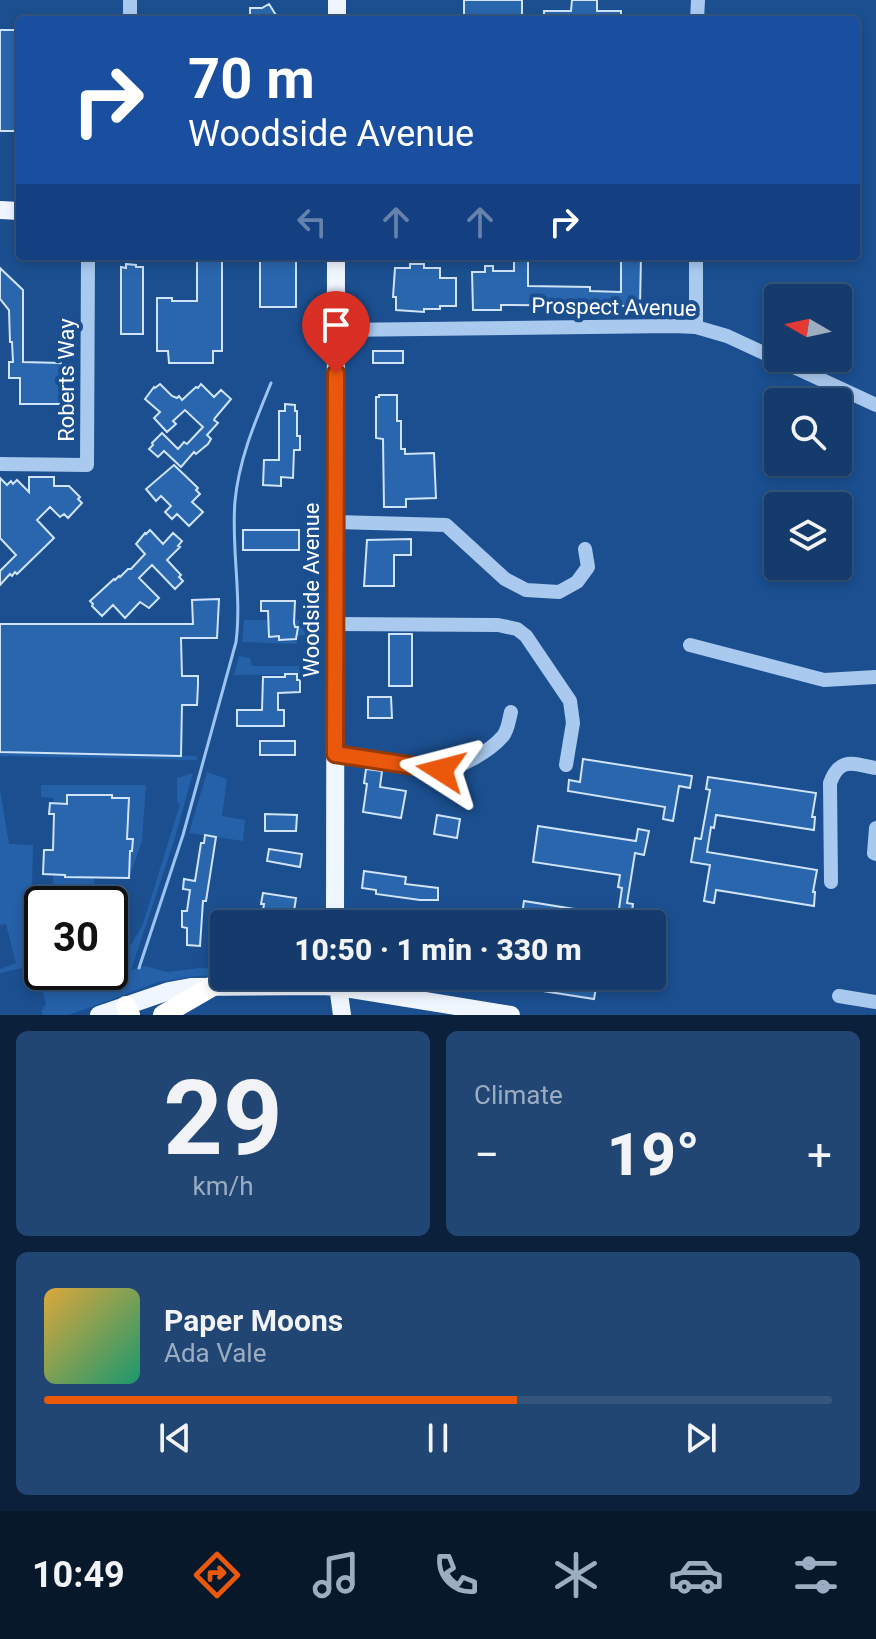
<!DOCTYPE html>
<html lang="en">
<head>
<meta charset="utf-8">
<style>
  body { margin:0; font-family:Roboto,sans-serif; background:#214673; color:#f1f3f6; height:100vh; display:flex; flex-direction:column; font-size:30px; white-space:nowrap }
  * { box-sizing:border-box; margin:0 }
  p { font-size:26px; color:#9dadc1 }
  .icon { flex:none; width:44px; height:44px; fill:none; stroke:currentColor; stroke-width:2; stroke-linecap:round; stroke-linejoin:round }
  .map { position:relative; height:1015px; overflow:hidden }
  .sheet { display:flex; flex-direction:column; gap:16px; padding:16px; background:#0b203b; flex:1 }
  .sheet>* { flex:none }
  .banner { position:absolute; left:16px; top:16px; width:844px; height:244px; border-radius:8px; box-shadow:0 4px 12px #0003,0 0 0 2px #33557e; background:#1a4fa0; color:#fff; overflow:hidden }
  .needle { width:52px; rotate:279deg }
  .buttons { position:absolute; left:764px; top:284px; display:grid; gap:16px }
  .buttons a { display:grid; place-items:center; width:88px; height:88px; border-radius:8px; background:#143b6b; box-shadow:0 4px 12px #0003,0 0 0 2px #33557e; font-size:40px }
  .speed { position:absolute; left:24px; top:886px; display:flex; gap:16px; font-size:40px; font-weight:700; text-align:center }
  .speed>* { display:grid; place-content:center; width:104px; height:104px; border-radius:50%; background:#143b6b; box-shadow:0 4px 12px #0003,0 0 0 2px #33557e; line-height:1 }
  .speed .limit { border:4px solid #111; border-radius:12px; background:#fff; color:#111 }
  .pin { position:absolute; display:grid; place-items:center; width:68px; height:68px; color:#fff; margin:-82px -34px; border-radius:50% 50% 50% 0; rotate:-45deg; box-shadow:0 0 8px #0007 }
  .pin .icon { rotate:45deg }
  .me { position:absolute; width:88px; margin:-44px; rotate:279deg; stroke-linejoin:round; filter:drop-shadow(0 0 6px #0008) }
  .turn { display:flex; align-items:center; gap:28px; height:168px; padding:0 40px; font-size:36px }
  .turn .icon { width:104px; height:104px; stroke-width:2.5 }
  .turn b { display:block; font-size:56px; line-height:68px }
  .lanes { display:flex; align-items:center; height:76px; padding:0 40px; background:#0003; justify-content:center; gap:40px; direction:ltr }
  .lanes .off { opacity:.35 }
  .big { font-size:60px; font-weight:800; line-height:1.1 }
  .sheet .widget { flex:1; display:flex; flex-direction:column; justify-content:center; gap:12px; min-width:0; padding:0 28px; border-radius:12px; background:#214673 }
  .sheet .dial { align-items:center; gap:0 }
  .dial b { font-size:104px; line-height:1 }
  .song { display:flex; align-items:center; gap:24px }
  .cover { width:96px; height:96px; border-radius:12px; background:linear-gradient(135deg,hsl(40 70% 55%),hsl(160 70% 35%)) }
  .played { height:8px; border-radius:4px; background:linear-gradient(90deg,#ea580c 60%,#33557e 60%) }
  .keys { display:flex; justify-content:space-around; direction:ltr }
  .heat { display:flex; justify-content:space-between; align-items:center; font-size:44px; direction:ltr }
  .sheet .tiles { flex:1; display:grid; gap:16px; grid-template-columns:1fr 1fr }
  .widget:last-child { grid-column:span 2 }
  .trip { position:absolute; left:210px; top:910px; width:456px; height:80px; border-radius:8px; background:#143b6b; box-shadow:0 4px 12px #0003,0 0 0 2px #33557e; font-weight:800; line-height:80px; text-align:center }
  .tab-bar { display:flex; height:128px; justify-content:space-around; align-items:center; background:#08182b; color:#9dadc1 }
  .tab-bar .icon { width:56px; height:56px }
  .tab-bar .selected { color:#ea580c }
  .tab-bar b { font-size:36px; color:#f1f3f6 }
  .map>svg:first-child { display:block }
</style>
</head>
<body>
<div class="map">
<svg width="876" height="1015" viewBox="0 0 876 1015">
  <rect width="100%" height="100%" fill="#1b4f8f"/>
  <!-- green -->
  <path fill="#2461a8" d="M244 620H317V643H306L305 635 297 636V644L242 642Z
    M239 656 250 658 252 666H305L306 658H317V674L234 675Z
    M0 752 197 756V760L0 756Z
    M207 772 227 779 222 816 245 820 243 841 189 833Z
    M193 773 174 841 131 970 145 966 167 972 201 968 224 969V975L197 976 159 982 69 1015H42V1011L46 1004 36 965 0 973V969L16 963 6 924 0 925V789L9 844 33 845 32 887 30 888 28 942 42 944V972H110V950L131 945 143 924 180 804 177 803V778Z
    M41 785H146L142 841 129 878 130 851 132 850 133 840 127 839 128 798H112L111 795 67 796V804H54L53 798 41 797Z
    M53 874 94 877V897L53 896Z"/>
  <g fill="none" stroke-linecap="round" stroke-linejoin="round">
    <!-- stream -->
    <path stroke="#9cc4f0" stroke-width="3" d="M139 968 183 835 236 642C242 595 231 548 235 501 239 459 255 422 271 383"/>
  </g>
  <!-- building -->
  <path fill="#2a66ad" stroke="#cfe3fa" stroke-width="2" d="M464 0H522V20H464Z
    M572 0H597V11H621V20H544V11H571Z
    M269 4 279 20H250V8H262Z
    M0 30H17V96H20V131H0Z
    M197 256H222V351H213V363H169L168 351H157V298H172V301H197Z
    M260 256H296V307H260Z
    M514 256H528V286L590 287V291L621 292V256H641L640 306 501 305V310H473L472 272H485V266H493V271H514Z
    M126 264 136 265V267H143V334H121V267L126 268Z
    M410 264H424V268H440V278H456V306H440V309H424V312L396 310V297H393L395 268H410Z
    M0 268 23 290V362L61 363V370H63L61 404H20V378H9V362H13L12 342H10L9 310 0 299Z
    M373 351H403V363H373Z
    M160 384 172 396 177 398 179 396 182 400 196 387 198 388 201 384 214 397 221 390 231 399 215 418 214 420 218 423 207 435 211 439 208 444 196 454 194 452 181 467 164 451 158 457 149 449 153 445 152 443 162 433 178 449 184 442 187 444 203 427 185 410 173 421 176 424 167 432 154 418 160 412 145 399 154 387 155 388Z
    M379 395H397V421H401V449H405V454L434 453 436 498 406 499V507H384L383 439 376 438V397H379Z
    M285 404 295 405V411H297V436H300V450H294L293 478 281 477V486L263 485 264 460H279V411H285Z
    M174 465 198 488 196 490 200 494 192 502 203 512 189 526 177 514 172 519 165 512 171 506 161 496 156 501 146 489Z
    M29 477H54V486H69L80 497 78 499 82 503 68 518 64 514 60 517 50 507 37 520 54 538 17 574 15 572 12 576 10 574 0 585V571L16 555 0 538V478L7 485 11 481 13 484 17 480 29 492Z
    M150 530 163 544 173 533 182 541 178 546 180 547 167 560 181 575 179 577 183 581 175 589 152 565 139 578 159 598 149 608 140 602 125 618 113 605 102 616 92 606 93 604 90 601 114 579 115 580 119 576 120 577 128 569H131L145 554 136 544 145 533 146 534Z
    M243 530H299V550H243Z
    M411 539V555H394V586H364L367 540Z
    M219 599 217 638H181L182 676H198V685L197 705H182L181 756 0 752V624H193L192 600Z
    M261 601H295L294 623 295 627H298L296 639 279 640V636L269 637 268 611H261Z
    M389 634H412V686H389Z
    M285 674H297V680H300V692L278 693V710H284V726H237V710H262L263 677H285Z
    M368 697H391L392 718H368Z
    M260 741H295V755H260Z
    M583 759 692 776 690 788 679 786 673 821 663 819 665 807 568 791 569 780 580 782Z
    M366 769 382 771 380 787 406 791 401 818 363 812 367 784 364 783Z
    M708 777 816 793 812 817H815L814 830 716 815 714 828 711 827 707 852 817 870 813 892H815L814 906 716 890 714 903 704 901 710 865 691 862 695 838 701 839 710 790 706 789Z
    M67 795H112V798H129L127 839H133L132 851H130L129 878 65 877V875L43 874 44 850H53L54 814H49L50 803 67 804Z
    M265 814 297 815 296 831H265Z
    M437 815 460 819 457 838 434 834Z
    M538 826 636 841 638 829 649 831 644 855 635 853 627 903 633 904 630 924H580L522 915 524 901 618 916 622 888 618 887 620 875 533 862Z
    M205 835 216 837 206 901H203L200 946 187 945V928L182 927V911H187L190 890 183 889 184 879 195 881 201 843H204Z
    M269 849 302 854 300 867 267 861Z
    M364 871 406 877 405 884 438 888V900H420L376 894V890L362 888Z
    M263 893 296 898 292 924H261L264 904H261Z
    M513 976 585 986 587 976H598L594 999 511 986Z"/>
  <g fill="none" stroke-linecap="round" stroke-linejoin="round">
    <!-- minor -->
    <path stroke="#a9c9ee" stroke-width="14" d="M130 20V0
      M697 20 698 0
      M696 327V256
      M336 330 673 326 696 327 727 336 876 405
      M0 464 87 465 88 256
      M336 522 446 525 505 579 526 590 559 592 577 582 588 567 585 549
      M335 624 498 625 517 629 526 636 570 701 573 723 566 765
      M690 645 824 680 876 677
      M335 754 441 770C461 768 490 751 503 736 508 730 509 720 511 712
      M876 828 874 853 876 854
      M831 882 830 783C840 756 853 764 876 768
      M839 996 876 1002"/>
    <!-- major -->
    <path stroke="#f0f6ff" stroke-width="18" d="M337 20V0
      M0 210 20 211
      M335 924 336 256
      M337 979 342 1015
      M99 1015 169 991 191 987 321 986 339 987 511 1015"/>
    <!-- highway -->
    <path stroke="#fff" stroke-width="20" d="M126 1006 130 1015
      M163 1015 213 986"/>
  </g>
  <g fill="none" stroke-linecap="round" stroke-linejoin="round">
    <!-- route casing -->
    <g stroke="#983908" stroke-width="20">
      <path id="route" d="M336 373 335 754 441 770"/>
    </g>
    <!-- route -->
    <use href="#route" stroke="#ea580c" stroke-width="14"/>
  </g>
  <g text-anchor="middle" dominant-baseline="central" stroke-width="8" stroke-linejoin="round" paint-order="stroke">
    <!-- street labels -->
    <g font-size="22" fill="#fff" stroke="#1b4f8f">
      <text transform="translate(614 307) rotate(1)">Prospect Avenue</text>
      <text transform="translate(66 380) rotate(-90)">Roberts Way</text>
      <text transform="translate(311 590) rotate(-90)">Woodside Avenue</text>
    </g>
  </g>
</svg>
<div class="buttons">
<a><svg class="needle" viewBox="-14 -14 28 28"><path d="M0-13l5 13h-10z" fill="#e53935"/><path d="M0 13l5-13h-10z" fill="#9dadc1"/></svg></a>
<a><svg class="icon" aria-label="search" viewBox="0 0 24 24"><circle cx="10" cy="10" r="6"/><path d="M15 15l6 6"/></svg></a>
<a><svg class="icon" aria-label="layers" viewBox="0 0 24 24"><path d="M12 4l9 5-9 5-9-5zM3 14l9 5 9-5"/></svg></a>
</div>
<div class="speed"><div class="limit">30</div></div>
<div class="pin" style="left:336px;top:373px;background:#d93025"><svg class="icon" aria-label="arrive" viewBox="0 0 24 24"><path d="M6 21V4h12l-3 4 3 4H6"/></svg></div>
<svg class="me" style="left:441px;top:770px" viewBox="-20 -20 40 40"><path d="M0-17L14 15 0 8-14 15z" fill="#ea580c" stroke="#fff" stroke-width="4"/></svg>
<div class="trip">10:50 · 1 min · 330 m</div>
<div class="banner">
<div class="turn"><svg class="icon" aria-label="right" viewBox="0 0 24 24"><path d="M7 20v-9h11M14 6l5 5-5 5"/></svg><div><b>70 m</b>Woodside Avenue</div></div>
<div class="lanes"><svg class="icon off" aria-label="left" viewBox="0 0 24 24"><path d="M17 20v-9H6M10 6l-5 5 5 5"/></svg><svg class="icon off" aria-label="ahead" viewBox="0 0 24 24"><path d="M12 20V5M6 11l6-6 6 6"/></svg><svg class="icon off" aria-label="ahead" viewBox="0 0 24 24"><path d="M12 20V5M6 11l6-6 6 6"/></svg><svg class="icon" aria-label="right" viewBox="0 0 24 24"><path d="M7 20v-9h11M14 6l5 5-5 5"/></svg></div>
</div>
</div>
<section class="sheet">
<div class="tiles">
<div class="widget dial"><b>29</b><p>km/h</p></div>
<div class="widget"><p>Climate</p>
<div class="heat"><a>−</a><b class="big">19°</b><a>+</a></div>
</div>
<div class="widget">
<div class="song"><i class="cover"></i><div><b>Paper Moons</b><p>Ada Vale</p></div></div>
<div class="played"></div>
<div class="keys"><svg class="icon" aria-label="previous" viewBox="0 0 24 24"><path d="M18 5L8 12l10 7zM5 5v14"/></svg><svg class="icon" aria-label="pause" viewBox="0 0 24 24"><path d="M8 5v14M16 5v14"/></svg><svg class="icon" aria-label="next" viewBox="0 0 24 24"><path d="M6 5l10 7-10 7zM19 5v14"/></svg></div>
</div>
</div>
</section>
<nav class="tab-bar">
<b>10:49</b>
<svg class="icon selected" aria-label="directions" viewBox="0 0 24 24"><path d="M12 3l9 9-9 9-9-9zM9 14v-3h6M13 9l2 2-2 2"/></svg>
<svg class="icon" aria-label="music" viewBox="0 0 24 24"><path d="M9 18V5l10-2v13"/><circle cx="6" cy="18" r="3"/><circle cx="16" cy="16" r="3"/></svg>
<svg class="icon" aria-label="phone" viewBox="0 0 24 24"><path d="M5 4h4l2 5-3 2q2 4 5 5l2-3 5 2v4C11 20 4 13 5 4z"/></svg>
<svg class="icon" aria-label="climate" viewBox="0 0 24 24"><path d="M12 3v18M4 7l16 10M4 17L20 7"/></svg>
<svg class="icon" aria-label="car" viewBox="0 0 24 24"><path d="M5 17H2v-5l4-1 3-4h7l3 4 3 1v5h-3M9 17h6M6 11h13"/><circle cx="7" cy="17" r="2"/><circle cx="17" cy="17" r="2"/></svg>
<svg class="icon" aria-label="filters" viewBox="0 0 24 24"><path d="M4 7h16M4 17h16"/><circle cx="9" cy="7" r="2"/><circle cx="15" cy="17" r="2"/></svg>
</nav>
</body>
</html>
